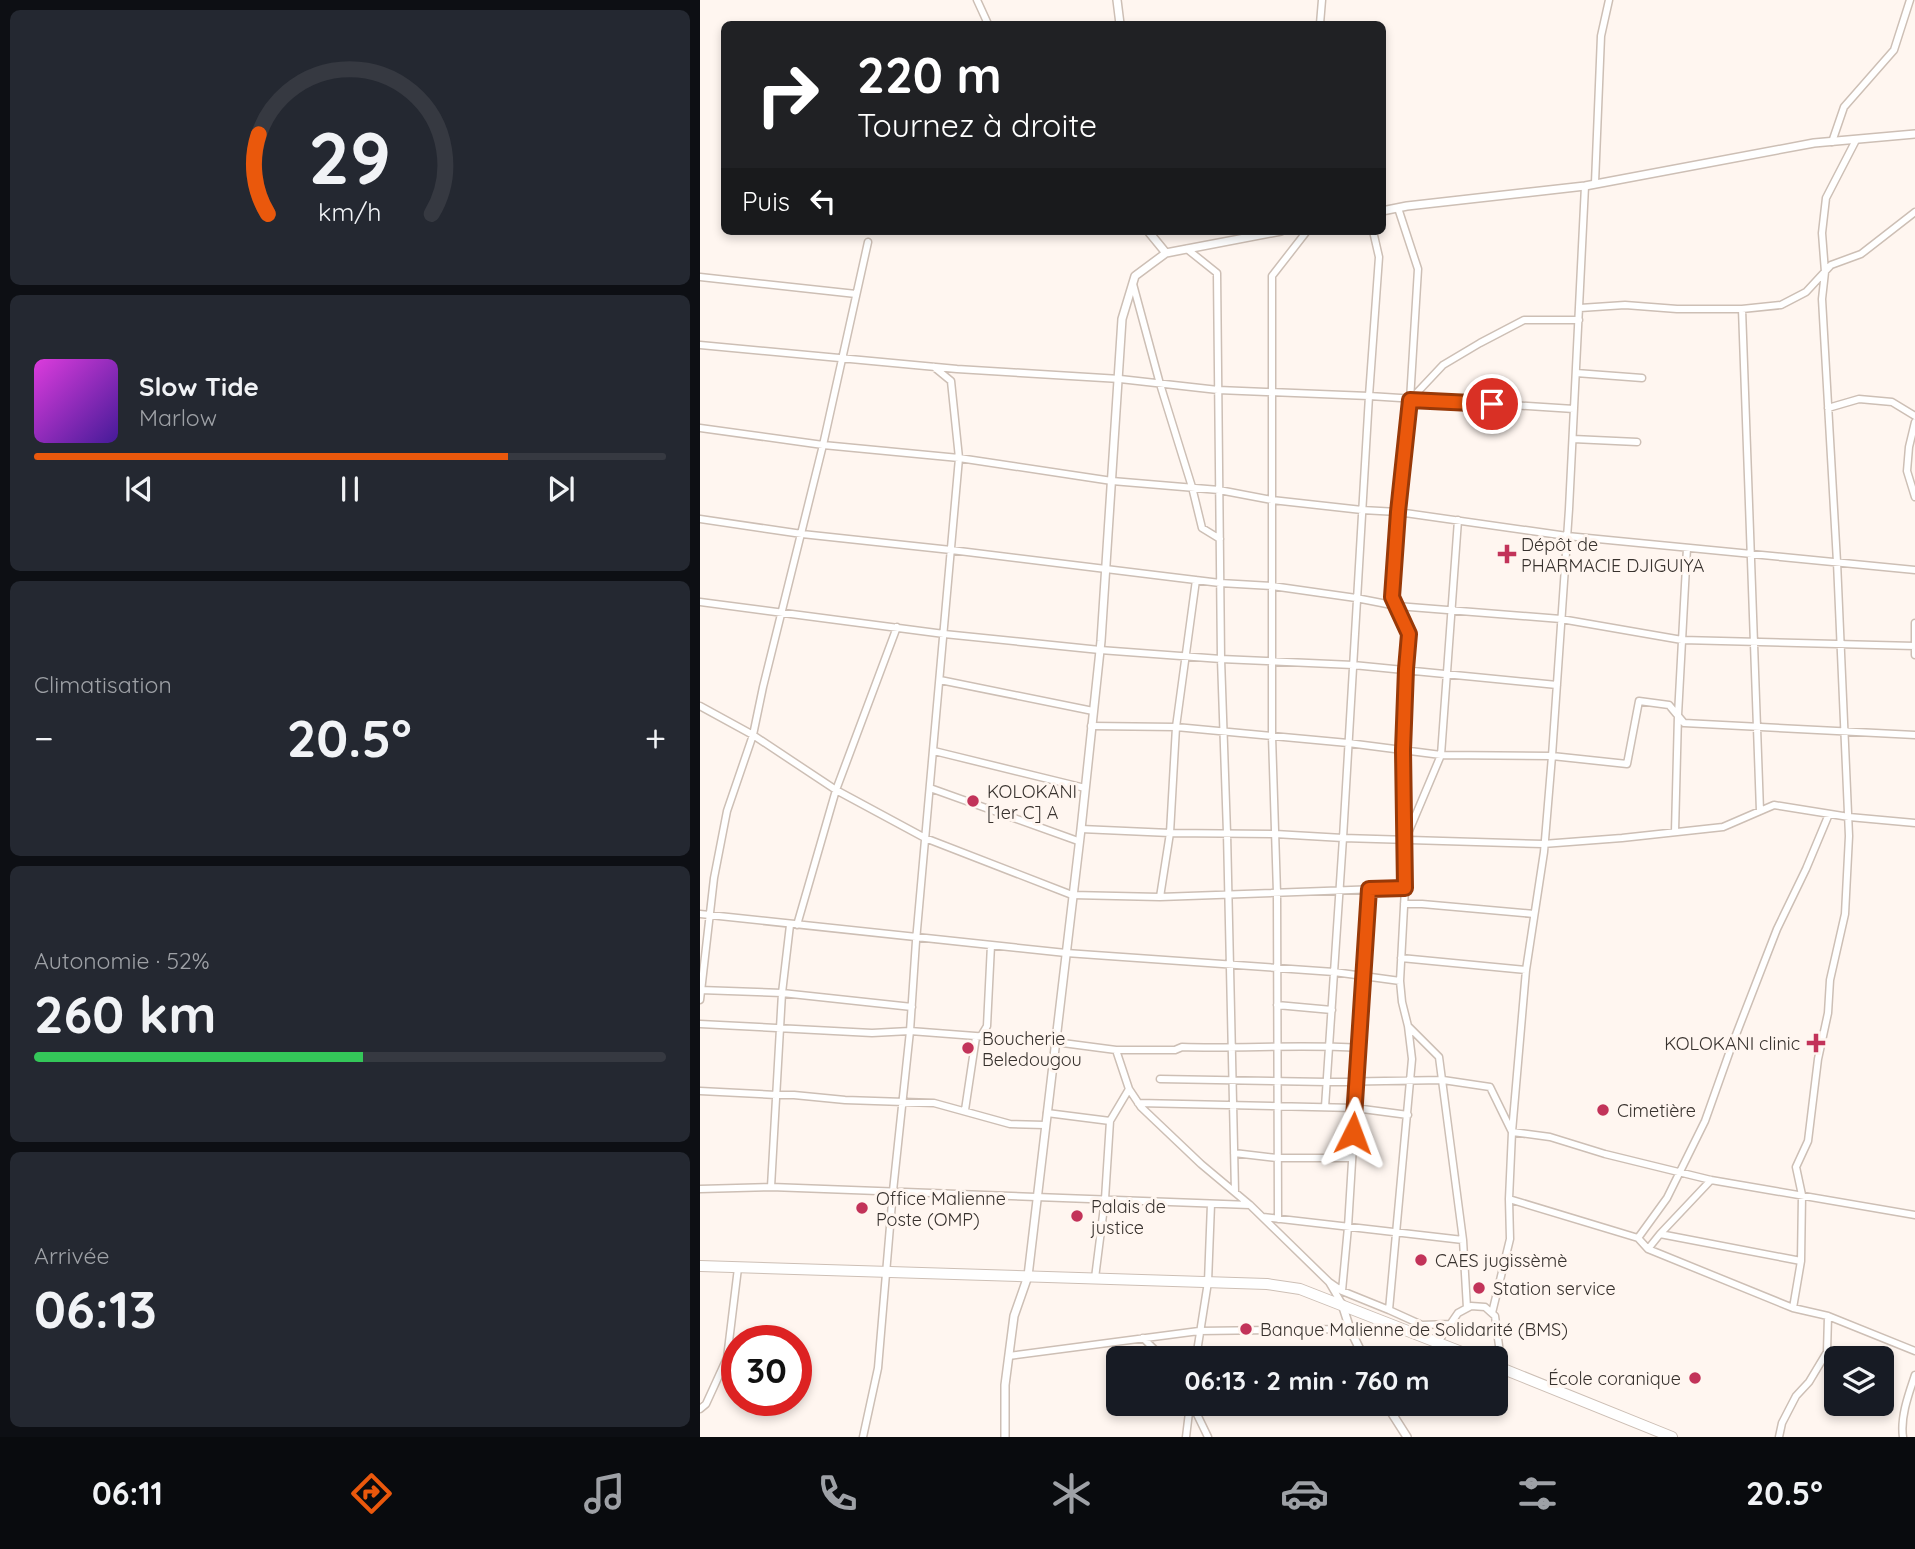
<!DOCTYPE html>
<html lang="fr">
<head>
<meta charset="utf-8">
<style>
  body { margin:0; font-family:Quicksand,sans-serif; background:#242831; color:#f1f3f6; height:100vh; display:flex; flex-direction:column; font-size:26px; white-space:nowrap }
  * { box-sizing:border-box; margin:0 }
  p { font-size:23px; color:#9ea1a6 }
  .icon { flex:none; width:38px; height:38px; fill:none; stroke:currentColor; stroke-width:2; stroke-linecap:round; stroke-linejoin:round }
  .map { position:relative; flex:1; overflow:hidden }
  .side { display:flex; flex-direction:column; gap:10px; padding:10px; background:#0d0f14; width:700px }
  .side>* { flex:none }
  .top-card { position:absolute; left:21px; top:21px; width:665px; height:214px; border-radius:10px; box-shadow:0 4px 10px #0003; background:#202124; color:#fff; overflow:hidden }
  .controls { position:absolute; left:1124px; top:1346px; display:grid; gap:14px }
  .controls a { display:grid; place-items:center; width:70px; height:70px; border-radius:10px; background:#171b24; box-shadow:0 4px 10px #0003; font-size:35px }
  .speed { position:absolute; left:21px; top:1325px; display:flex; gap:14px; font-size:35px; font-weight:700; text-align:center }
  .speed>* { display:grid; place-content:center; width:91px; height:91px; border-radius:50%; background:#171b24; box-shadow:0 4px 10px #0003; line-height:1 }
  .speed .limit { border:10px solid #d22; background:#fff; color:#111 }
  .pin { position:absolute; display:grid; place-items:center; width:60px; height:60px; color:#fff; margin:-30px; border:4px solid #fff; border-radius:50%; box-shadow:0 2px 7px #0007 }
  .me { position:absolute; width:77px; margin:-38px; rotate:3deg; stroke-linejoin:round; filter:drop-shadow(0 0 5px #0008) }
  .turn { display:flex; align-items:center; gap:24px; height:147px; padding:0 21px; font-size:32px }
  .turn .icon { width:91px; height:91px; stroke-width:2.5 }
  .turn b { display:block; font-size:49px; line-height:60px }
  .then { display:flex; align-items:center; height:66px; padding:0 21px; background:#0003; gap:14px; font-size:26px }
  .big { font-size:52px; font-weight:700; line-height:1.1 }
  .side .card { flex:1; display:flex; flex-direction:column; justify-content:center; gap:10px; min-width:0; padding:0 24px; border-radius:10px; background:#242831 }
  .side .dial { align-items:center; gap:0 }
  .dial svg { height:182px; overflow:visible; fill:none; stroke:#363941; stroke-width:7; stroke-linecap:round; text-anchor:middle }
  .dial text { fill:#f1f3f6; stroke:none }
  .song { display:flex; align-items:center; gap:21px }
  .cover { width:84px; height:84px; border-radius:10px; background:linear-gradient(135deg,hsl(300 70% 55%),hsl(260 70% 35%)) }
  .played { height:7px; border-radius:4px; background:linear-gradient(90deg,#ea580c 75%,#363941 75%) }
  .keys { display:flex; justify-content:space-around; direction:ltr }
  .heat { display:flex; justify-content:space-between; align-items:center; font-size:38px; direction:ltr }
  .charge { height:10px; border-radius:5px; background:linear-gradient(90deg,#34c759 52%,#363941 0) }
  .trip { position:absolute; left:406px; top:1346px; width:402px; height:70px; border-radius:10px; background:#171b24; box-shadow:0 4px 10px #0003; font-weight:700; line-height:70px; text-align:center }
  .tab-bar { display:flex; height:112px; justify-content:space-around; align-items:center; background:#090b0e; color:#9ea1a6 }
  .tab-bar .icon { width:49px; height:49px }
  .tab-bar .on { color:#ea580c }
  .tab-bar b { font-size:32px; color:#f1f3f6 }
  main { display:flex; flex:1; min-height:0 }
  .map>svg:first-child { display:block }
</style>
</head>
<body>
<main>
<section class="side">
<div class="card dial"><svg viewBox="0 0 100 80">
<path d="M14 69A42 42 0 1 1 86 69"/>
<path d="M14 69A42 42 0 0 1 10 34" stroke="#ea580c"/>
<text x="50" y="56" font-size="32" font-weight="700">29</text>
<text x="50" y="72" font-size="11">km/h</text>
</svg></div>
<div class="card">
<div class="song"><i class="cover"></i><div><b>Slow Tide</b><p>Marlow</p></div></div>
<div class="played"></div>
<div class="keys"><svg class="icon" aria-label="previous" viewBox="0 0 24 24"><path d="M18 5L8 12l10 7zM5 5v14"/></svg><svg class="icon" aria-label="pause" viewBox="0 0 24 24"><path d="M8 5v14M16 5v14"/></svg><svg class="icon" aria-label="next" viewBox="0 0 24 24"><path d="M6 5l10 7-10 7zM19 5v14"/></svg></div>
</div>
<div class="card"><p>Climatisation</p>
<div class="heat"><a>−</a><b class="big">20.5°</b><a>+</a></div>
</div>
<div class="card"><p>Autonomie · 52%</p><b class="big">260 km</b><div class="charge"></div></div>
<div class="card"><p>Arrivée</p><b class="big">06:13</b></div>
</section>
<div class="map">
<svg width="1215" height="1437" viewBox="0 0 1215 1437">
  <rect width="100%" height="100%" fill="#fff6f0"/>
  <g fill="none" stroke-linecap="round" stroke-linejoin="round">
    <!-- minor casing -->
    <g stroke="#cdbfb5" stroke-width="9">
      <path id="minor" d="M277 0 288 24
        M620 24 622 0
        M1132 142 1144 107 1194 50 1210 0
        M895 183 901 36 909 0
        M487 249 517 273 521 659 527 833 535 1192
        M0 277 156 294
        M433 284 460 384 492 487 502 528 520 539
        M880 308 925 305 977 309H1042L1081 305 1106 292 1131 265 1161 254 1215 212
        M1042 309 1060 811
        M0 345 257 369 420 379 518 390 669 396 874 409
        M876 373 942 378
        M711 399 743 365 780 343 824 320H879
        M1128 408 1159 399 1192 402 1215 416
        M1215 422 1209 447 1207 471 1215 497
        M0 428 123 445 259 458 412 481 519 490 572 500 662 510 698 512 867 536 1215 570
        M873 439 937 442
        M0 519 102 534 251 550 520 583 572 586 656 598 697 606 861 619 982 640 1215 646
        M0 602 244 634 400 650 521 659 653 665 857 685
        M1215 623V655
        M240 680 393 711
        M0 706 53 735 136 790 225 838 372 895 460 897 705 888
        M391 726 476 727 648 743 741 755 852 756 927 764 939 701 969 705 984 723 1215 735
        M234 751 385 788
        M230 788 378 841
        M381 829 470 833 575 834 643 838 843 844 922 838 1023 827 1074 805 1149 817 1215 823
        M975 832 978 715 987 548
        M706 838 741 755 758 520
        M460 897 470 833 476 727 496 580
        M704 904H722L834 914
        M0 914 366 953 634 972 700 981
        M97 925 136 790 197 627
        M701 958 826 970
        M0 990 82 993 212 1007
        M0 1000 14 878 27 811 53 735 63 687 123 445 168 242
        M577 1005 632 1010
        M0 1024 172 1033 210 1031 355 1042 416 1050H475L482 1047C541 1049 600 1044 659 1048L648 1227 642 1291 629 1282
        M709 1027 739 1057 763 1240 767 1308
        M659 1048 669 889
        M416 1050 429 1089 441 1107 501 1164 550 1205 629 1282 642 1304
        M460 1079 627 1082 743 1080 790 1087 812 1132 850 1137 905 1154 1011 1180 1215 1215
        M0 1091 76 1095H94L145 1100 234 1103 310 1124 345 1125
        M438 1103 655 1108 708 1115
        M625 1107 643 838 669 396 679 257 673 231
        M265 1110 276 1037 281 1036 287 1026 291 945
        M347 1113 410 1121
        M534 1153 577 1158H652
        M71 1187 82 993 90 925
        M0 1189 71 1187 550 1205
        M809 1199 938 1238 948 1249 1093 1308 1128 1316 1215 1351
        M563 1217 763 1240
        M578 1219 577 893 572 736V276L607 231
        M960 1234 1011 1180
        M938 1238 967 1198 1005 1121 1032 1045 1077 929 1106 869 1129 814
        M948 1249 960 1234 1101 1261
        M395 1278 405 1199 410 1121 429 1089
        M642 1291 689 1310 712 1059 708 1026 702 1002 700 981 705 888 703 750 706 669 709 634 692 597 698 512 710 400 718 269 698 208
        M1093 1308 1101 1261 1102 1195 1096 1167 1108 1141 1118 1059 1128 1013 1130 980 1145 914 1149 836 1137 562 1122 299 1125 272 1122 233 1126 198 1156 140
        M689 1310 722 1325 750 1324
        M792 1313 810 1239 809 1199 812 1132 826 970 844 852 852 756 869 509 885 186
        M443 1338 463 1358
        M738 1342 758 1313 771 1306 785 1307 795 1316 802 1368
        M309 1356 499 1331 650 1329
        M496 1358 508 1282 511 1204
        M492 1404 508 1437
        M0 1409 6 1404 27 1358 38 1268
        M163 1437 178 1368 193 1191 210 1031 216 941 259 458 251 381 234 367
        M486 1437 490 1404
        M1079 1437 1082 1423 1096 1396 1109 1382 1127 1352 1128 1316
        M1203 1437C1200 1417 1209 1393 1215 1375"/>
    </g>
    <!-- tertiary casing -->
    <g stroke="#cdbfb5" stroke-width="10">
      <path id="tertiary" d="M417 0 420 24
        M682 211 707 206 885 186 1114 143 1215 134
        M448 231 466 253
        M642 1304 650 1329 664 1358
        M686 1404 707 1437
        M305 1437V1385L314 1316 328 1276 381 829 401 641 422 319 435 276 466 253 581 231"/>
    </g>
    <!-- trunk casing -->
    <g stroke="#cdbfb5" stroke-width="12">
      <path id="trunk" d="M0 1266 567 1284 600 1289 777 1358
        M796 1366 972 1437"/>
    </g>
    <!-- minor -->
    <use href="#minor" stroke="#fff" stroke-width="6"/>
    <!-- tertiary -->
    <use href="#tertiary" stroke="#fff" stroke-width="7"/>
    <!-- trunk -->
    <use href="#trunk" stroke="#fff" stroke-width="10"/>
  </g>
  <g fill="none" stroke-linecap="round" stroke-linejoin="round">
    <!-- route casing -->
    <g stroke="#983908" stroke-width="18">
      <path id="route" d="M653 1133 669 889 705 888 703 750 706 669 709 634 692 597 698 512 710 400 792 404"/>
    </g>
    <!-- route -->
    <use href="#route" stroke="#ea580c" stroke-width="12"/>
  </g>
  <!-- markers -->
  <g fill="#c23359" stroke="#fff6f0" stroke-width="2.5">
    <path d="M803.5 543.5h7v7h7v7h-7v7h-7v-7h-7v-7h7z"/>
    <circle cx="273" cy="801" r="7"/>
    <path d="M1112.5 1032.5h7v7h7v7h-7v7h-7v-7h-7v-7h7z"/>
    <circle cx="268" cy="1048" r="7"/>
    <circle cx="903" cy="1110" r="7"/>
    <circle cx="162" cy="1208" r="7"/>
    <circle cx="377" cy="1216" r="7"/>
    <circle cx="721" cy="1260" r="7"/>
    <circle cx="779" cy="1288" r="7"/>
    <circle cx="546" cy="1329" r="7"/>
    <circle cx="995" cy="1378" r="7"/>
  </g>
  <g text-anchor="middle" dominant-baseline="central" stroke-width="6" stroke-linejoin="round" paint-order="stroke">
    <!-- poi labels -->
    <g font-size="18" fill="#38322e" stroke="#fff6f0" text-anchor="start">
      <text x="821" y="544">Dépôt de<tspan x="821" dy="21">PHARMACIE DJIGUIYA</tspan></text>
      <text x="287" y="791">KOLOKANI<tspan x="287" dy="21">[1er C] A</tspan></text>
      <text x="282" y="1038">Boucherie<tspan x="282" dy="21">Beledougou</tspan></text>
      <text x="1100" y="1043" text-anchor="end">KOLOKANI clinic</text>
      <text x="917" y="1110">Cimetière</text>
      <text x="176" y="1198">Office Malienne<tspan x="176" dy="21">Poste (OMP)</tspan></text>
      <text x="391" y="1206">Palais de<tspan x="391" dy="21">justice</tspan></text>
      <text x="735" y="1260">CAES jugissèmè</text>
      <text x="793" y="1288">Station service</text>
      <text x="560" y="1329">Banque Malienne de Solidarité (BMS)</text>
      <text x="981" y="1378" text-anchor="end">École coranique</text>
    </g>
  </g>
</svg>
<div class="controls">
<a><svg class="icon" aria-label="layers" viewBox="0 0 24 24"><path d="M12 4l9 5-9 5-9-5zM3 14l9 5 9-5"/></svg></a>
</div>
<div class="speed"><div class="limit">30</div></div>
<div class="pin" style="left:792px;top:404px;background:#d93025"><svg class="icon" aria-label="arrive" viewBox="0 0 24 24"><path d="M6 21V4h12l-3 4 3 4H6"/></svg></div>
<svg class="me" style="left:653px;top:1133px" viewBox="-20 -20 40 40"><path d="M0-17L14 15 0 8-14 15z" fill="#ea580c" stroke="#fff" stroke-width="4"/></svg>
<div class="trip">06:13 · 2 min · 760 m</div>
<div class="top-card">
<div class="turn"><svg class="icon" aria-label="right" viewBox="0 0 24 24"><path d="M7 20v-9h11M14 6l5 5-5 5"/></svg><div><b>220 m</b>Tournez à droite</div></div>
<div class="then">Puis<svg class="icon" aria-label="left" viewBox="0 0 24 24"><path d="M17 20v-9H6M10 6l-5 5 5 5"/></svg></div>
</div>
</div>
</main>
<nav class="tab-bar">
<b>06:11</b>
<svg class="icon on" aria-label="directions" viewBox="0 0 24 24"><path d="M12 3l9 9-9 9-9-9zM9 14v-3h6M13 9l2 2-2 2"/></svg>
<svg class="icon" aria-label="music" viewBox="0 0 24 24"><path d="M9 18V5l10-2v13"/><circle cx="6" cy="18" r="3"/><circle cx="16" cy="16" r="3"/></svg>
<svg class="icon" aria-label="phone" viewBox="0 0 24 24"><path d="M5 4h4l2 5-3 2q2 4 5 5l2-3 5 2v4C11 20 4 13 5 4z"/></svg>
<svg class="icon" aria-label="climate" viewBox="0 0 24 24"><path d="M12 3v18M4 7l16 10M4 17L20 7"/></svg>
<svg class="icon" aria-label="car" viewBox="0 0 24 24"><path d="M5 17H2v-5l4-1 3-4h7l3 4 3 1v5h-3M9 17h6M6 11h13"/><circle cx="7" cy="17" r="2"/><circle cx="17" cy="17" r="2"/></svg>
<svg class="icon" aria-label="filters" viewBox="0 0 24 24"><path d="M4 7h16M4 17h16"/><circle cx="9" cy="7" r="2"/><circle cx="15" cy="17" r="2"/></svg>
<b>20.5°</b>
</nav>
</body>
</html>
